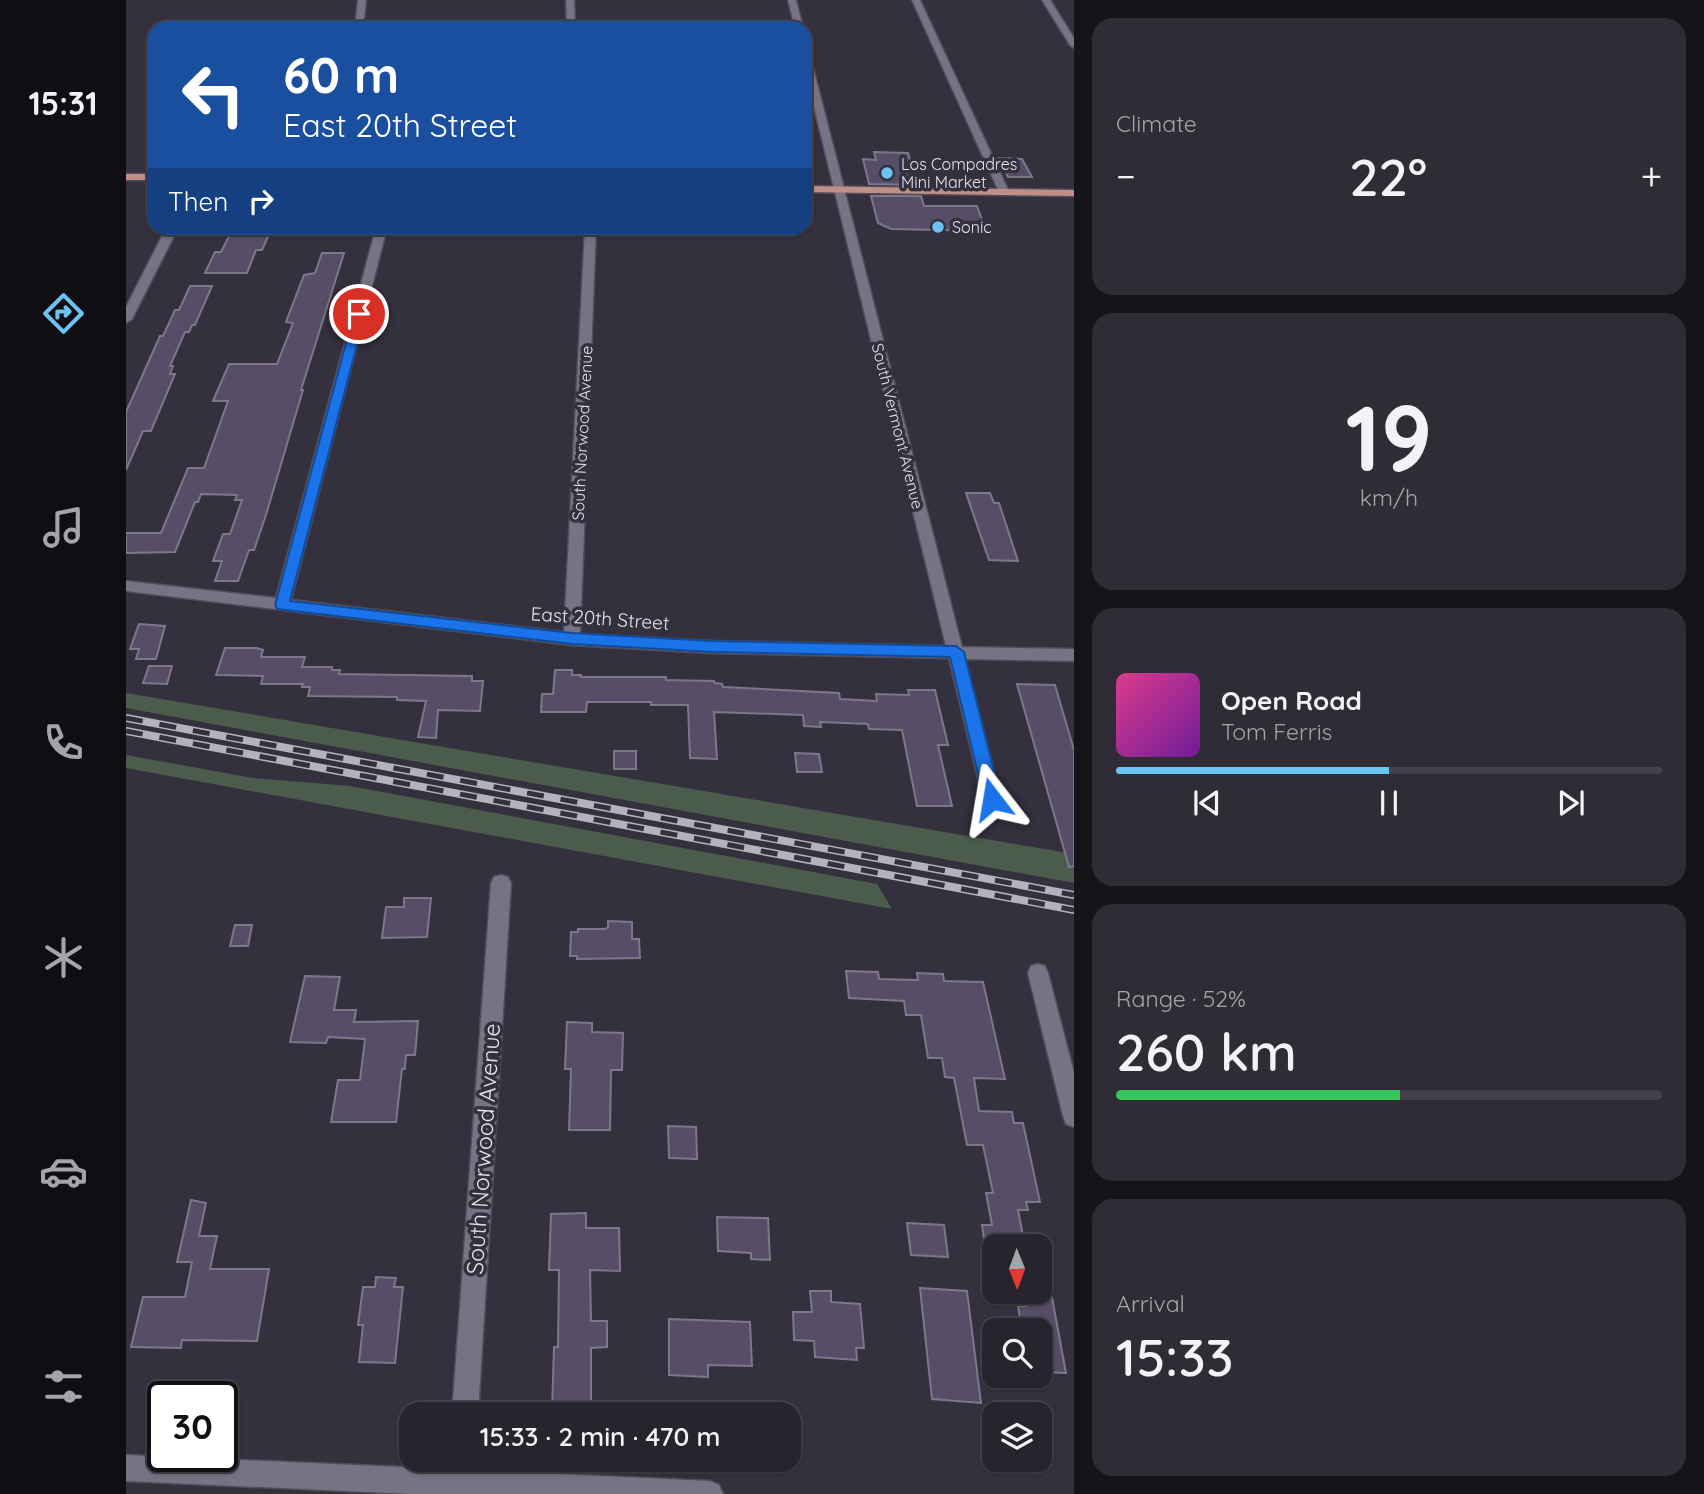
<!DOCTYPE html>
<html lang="en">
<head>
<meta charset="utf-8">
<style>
  body { margin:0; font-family:Quicksand,sans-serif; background:#2f2c36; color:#f1f3f6; height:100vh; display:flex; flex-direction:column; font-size:26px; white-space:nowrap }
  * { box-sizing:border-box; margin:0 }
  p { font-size:23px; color:#a4a4aa }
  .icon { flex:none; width:38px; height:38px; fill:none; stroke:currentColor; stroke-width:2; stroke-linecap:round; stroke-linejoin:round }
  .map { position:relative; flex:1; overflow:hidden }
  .details { display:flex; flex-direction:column; gap:18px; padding:18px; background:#151419; width:630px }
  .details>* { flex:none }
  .banner { position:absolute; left:21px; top:21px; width:665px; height:214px; border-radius:21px; box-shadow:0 2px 5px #0004,0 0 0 2px #43414a; background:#1a4fa0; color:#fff; overflow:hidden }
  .needle { width:46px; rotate:179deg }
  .buttons { position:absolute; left:856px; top:1234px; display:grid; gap:14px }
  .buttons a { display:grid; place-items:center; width:70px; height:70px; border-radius:14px; background:#27242e; box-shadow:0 2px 5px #0004,0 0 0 2px #43414a; font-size:35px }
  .speed { position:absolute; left:21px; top:1381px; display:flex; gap:14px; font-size:35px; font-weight:700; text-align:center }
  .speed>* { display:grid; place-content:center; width:91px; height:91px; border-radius:50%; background:#27242e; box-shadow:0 2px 5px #0004,0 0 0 2px #43414a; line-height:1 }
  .speed .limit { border:4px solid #111; border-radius:10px; background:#fff; color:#111 }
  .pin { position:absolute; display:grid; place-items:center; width:60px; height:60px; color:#fff; margin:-30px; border:4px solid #fff; border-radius:50%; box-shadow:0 2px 7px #0007 }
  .me { position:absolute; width:77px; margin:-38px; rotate:346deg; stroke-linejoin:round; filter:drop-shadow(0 0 5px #0008) }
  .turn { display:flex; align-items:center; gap:24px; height:147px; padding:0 21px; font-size:32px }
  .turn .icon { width:91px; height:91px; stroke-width:2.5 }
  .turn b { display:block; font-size:49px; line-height:60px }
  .then { display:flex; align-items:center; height:66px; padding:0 21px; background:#0003; gap:14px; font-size:26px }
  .big { font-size:52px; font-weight:600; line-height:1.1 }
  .details .widget { flex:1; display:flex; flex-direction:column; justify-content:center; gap:10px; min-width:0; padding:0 24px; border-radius:21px; background:#2f2c36 }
  .details .dial { align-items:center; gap:0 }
  .dial b { font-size:91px; line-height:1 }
  .song { display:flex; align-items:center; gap:21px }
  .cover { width:84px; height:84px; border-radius:10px; background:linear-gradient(135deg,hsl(330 70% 55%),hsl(280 70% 35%)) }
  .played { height:7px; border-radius:4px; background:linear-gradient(90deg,#6bc3f2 50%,#43414a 50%) }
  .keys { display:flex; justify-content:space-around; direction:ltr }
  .heat { display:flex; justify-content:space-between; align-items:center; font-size:38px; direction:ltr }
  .charge { height:10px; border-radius:5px; background:linear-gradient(90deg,#34c759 52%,#43414a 0) }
  .trip { position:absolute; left:273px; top:1402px; width:402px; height:70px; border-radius:21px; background:#27242e; box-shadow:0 2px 5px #0004,0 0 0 2px #43414a; font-weight:600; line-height:70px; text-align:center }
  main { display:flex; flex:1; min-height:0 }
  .tab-bar { display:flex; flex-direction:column; width:126px; justify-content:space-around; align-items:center; background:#100e12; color:#a4a4aa }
  .tab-bar .icon { width:49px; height:49px }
  .tab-bar .on { color:#6bc3f2 }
  .tab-bar b { font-size:32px; color:#f1f3f6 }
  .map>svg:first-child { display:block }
</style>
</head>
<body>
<main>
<nav class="tab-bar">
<b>15:31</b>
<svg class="icon on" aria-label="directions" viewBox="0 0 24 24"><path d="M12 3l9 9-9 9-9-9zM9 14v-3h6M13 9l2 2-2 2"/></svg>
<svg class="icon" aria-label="music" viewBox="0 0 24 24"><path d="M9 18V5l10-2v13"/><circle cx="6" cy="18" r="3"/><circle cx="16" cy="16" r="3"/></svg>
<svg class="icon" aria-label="phone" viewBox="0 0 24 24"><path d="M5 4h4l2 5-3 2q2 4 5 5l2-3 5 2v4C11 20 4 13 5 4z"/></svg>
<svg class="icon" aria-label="climate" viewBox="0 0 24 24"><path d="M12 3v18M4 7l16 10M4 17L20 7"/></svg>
<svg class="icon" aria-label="car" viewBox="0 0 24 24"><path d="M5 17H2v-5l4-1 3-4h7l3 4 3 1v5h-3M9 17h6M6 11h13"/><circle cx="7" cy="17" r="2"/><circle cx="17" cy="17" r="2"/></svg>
<svg class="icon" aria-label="filters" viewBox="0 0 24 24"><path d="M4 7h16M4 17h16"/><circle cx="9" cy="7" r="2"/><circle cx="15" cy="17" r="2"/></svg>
</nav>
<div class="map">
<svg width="948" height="1494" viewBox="0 0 948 1494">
  <rect width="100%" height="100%" fill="#34303e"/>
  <!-- green -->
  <path fill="#4b5c4c" d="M0 693 948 854V883L0 708Z
    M0 755 127 778 224 786 751 884 766 909 0 768Z"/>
  <!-- building -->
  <path fill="#564e67" stroke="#7d7889" stroke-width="2" d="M748 152 782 153 792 185 743 184 737 159 750 160Z
    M872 158 896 159 906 177H882Z
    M745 196H795L798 206H851L860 231 765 229 752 223Z
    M107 228H146L136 250H130L121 273H79L89 252H95Z
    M196 253H218L175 390H177L140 515 128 550H123L112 581H89L96 561H87L97 534H104L116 500H109L111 495 75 494 72 502H69L49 552 0 553V533H35L62 468H78L102 401H87L103 364H151L167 323 160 322 178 275 189 273Z
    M64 286H86L69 325H66L63 332H59L44 366H47L44 374H49L25 431H17L0 470V412L34 336H37L49 310H53Z
    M840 493H864L868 503H873L892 561 863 560Z
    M13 624 39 626 30 659H10L13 649H4Z
    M99 648H131L137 650 135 657H179L176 667H206V670H214L213 674 346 676V681H357L354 711 312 710 310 738 292 737 300 701 271 700V697L182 696 184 687H176L177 684H135L137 676 90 675Z
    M23 666H46L41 684 17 683Z
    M429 670H446V675H455V677H540V680L588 681 589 683 596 684 597 687 713 693 714 699 751 701 750 694 783 695 782 690H809L822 745H812L826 806H791L776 730 743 729 742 724 694 722 695 727 678 726 677 715 588 712 591 759 564 758 562 705H525V702H461L460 712H415L416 694H427Z
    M891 684 929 685 948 750V866L943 867Z
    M488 751H510V769H488Z
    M669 753 693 754 696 772H671Z
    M278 898H305L301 937 256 938 260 907H278Z
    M482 921 506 922V939H513L514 958 451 959V956H444L445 932H452V929H479L482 927Z
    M109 925H126L122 946H104Z
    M720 971 752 972 753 979 792 980 791 973 817 974 818 981 857 982 879 1079 848 1078 853 1111 886 1112 888 1123H897L914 1202H900L902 1210H892L899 1246H859L856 1225H866L860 1193H867L857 1145H841L828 1078 819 1077 816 1058H802L795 1015H780L778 1001 723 998Z
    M179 976 214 977 208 1010H230L228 1022 292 1021 289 1055H280L279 1069H276L270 1122H205L212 1080H234L239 1039 202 1037 200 1043 164 1042Z
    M441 1022 466 1023V1032L497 1033 496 1070H485L484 1130H443L445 1069H439Z
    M542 1126 570 1127 571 1159 543 1158Z
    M65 1200 80 1203 73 1236H91L84 1269H143L131 1341 56 1340 55 1348 5 1347 17 1297H59L66 1262H51Z
    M460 1213V1228H493L494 1271 464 1270 465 1321H481V1347L465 1348V1410H426L428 1347H432L433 1270H423L425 1214Z
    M591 1217 642 1218 644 1260 625 1259V1253L592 1251Z
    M781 1223 818 1225 822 1257 785 1255Z
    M250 1277 270 1278 268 1287H277L269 1363 233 1362 237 1325H232L237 1287H249Z
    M794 1288 841 1291 855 1403 806 1399Z
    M684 1291H705V1302L734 1304 738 1348H730L731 1360 689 1357 688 1341 668 1340 667 1312H686Z
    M898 1292H925L940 1373 914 1372V1330H896L892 1306H900Z
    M543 1319 624 1322 626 1366 582 1365V1377L543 1375Z"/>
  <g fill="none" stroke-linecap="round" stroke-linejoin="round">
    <!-- street casing -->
    <g stroke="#504c58" stroke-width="3">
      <path id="street" d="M232 0H240L237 28H229Z
        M440 0H448L449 28H441Z
        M662 0H670L677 28H669Z
        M786 0H794L883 192 882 194 873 192Z
        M916 0H924L948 38V48L944 45Z
        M679 49 683 52 836 647 948 649V661L839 659 875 799 872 804 866 806 860 804 857 799 823 658 586 653 446 645 0 591V581L150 598 250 228H261L165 600 438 632 459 228H470L454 634 586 641 820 646 679 70Z
        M40 228H52L6 319 0 323V307Z
        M375 875 382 877 385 883 352 1414H326L365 883 368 877Z
        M912 964 919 966 922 973 948 1073V1127L940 1124 937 1116 902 973 905 966Z
        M0 1455 322 1469 323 1460H349V1470L584 1481 593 1485 597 1494H285L0 1481Z"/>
    </g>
    <!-- primary casing -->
    <g stroke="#504c58" stroke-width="3">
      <path id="primary" d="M0 174H28V180H0Z
        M679 186 948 190V196L679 192Z"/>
    </g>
    <!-- street -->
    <use href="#street" fill="#787384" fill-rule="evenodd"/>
    <!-- primary -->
    <use href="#primary" fill="#c18f89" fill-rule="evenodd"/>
    <!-- rail casing -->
    <g stroke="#b5b2bc" stroke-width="8">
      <path id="rail" d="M0 718 948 895
        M0 731 948 910"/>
    </g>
    <!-- rail -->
    <use href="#rail" stroke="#34303e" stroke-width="5" stroke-dasharray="17" stroke-linecap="butt"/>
  </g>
  <!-- route -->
  <path fill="#1a73e8" stroke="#114b97" stroke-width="2" d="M233 311 239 314 164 601 446 633 586 641 830 646 838 652 875 799 872 804H861L858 799 824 657 586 652 446 644 151 609 149 605 228 314Z"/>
  <!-- markers -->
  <g fill="#6bc3f2" stroke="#34303e" stroke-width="2.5">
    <circle cx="761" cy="173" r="7"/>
    <circle cx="812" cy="227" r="7"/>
  </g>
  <g text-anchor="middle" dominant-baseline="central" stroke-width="7" stroke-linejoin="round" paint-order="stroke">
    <!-- far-poi labels -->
    <g font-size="16" fill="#e4e1ea" stroke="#34303e" text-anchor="start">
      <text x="775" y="164">Los Compadres<tspan x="775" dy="18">Mini Market</tspan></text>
      <text x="826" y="227">Sonic</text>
    </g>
    <!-- far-street labels -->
    <g font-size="16" fill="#e4e1ea" stroke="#34303e">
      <text transform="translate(772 426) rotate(76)">South Vermont Avenue</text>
      <text transform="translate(456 433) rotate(-87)">South Norwood Avenue</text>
    </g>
    <!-- street labels -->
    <g font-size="19" fill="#e4e1ea" stroke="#34303e">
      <text transform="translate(474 618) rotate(4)">East 20th Street</text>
    </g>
    <!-- near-street labels -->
    <g font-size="23" fill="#e4e1ea" stroke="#34303e">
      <text transform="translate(357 1149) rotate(-86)">South Norwood Avenue</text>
    </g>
  </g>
</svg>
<div class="buttons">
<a><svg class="needle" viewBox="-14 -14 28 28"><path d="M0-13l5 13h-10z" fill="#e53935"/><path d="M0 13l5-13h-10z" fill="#a4a4aa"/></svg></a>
<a><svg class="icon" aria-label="search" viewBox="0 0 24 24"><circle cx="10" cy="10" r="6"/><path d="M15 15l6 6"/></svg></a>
<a><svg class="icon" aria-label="layers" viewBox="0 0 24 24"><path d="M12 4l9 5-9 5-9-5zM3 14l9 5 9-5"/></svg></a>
</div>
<div class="speed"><div class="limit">30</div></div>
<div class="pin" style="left:233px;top:314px;background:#d93025"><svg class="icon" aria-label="arrive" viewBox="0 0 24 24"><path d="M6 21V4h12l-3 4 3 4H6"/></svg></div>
<svg class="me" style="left:866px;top:799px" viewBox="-20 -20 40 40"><path d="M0-17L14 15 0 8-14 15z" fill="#1a73e8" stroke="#fff" stroke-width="4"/></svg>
<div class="trip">15:33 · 2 min · 470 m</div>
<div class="banner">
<div class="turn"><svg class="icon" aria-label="left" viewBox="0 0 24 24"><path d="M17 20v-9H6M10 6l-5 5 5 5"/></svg><div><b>60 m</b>East 20th Street</div></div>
<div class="then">Then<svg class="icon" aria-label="right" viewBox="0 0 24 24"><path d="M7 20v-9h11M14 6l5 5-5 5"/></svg></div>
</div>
</div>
<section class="details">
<div class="widget"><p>Climate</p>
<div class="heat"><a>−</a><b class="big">22°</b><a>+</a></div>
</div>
<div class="widget dial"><b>19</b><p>km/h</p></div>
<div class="widget">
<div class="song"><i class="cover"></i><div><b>Open Road</b><p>Tom Ferris</p></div></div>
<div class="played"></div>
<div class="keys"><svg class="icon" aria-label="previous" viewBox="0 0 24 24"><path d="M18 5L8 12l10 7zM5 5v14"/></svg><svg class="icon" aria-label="pause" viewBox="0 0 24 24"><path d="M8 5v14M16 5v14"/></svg><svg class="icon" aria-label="next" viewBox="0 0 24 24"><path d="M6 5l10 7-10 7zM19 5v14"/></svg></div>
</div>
<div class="widget"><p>Range · 52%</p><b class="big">260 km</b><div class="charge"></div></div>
<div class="widget"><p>Arrival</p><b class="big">15:33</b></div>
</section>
</main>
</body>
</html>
